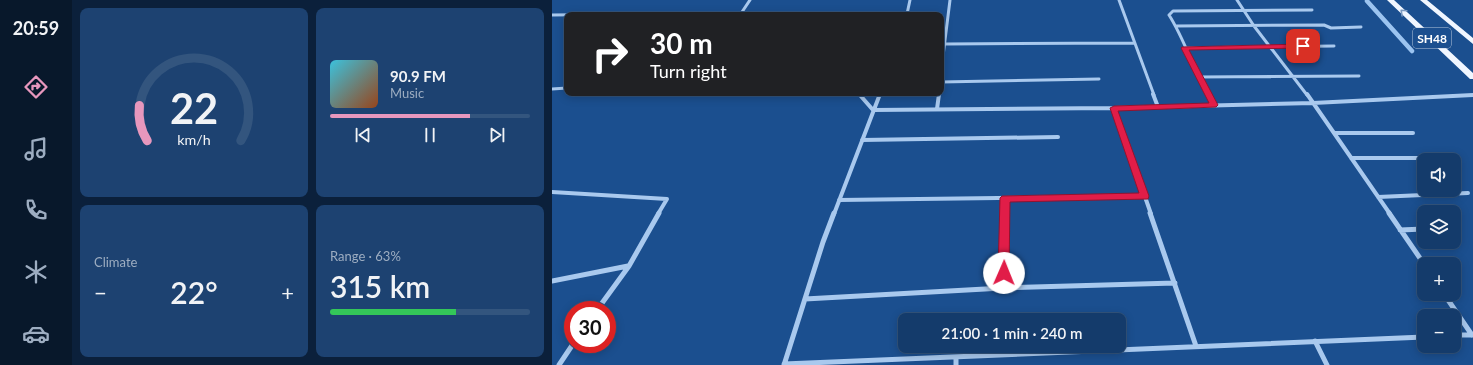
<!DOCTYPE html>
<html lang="en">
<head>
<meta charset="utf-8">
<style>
  body { margin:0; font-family:Lato,sans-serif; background:#1d4271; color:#f1f3f6; height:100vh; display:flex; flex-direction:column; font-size:15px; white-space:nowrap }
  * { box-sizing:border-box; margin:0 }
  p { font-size:13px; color:#9dadc1 }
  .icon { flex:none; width:22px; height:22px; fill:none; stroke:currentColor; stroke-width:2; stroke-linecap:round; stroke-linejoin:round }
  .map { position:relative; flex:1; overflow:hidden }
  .panel { display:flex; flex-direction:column; gap:8px; padding:8px; background:#0b203b; width:480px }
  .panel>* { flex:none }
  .banner { position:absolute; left:12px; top:12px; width:380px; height:84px; border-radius:8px; box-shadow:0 2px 10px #0003,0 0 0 1px #33557e; background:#202124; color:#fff; overflow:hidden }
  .fabs { position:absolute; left:865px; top:153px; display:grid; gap:8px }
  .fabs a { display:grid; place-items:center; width:44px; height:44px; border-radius:8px; background:#143b6b; box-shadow:0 2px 10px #0003,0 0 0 1px #33557e; font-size:20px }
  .speed { position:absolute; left:12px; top:301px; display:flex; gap:8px; font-size:20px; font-weight:700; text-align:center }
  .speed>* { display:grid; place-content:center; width:52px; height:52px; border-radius:50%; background:#143b6b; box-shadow:0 2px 10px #0003,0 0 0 1px #33557e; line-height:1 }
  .speed .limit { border:6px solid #d22; background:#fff; color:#111 }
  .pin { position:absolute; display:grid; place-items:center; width:34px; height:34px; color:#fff; margin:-17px; border-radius:8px; box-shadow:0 2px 6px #0006 }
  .me { position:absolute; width:44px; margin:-22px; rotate:1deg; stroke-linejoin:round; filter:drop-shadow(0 0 3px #0008) }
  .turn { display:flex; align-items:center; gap:14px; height:84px; padding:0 20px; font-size:18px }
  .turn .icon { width:52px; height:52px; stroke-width:2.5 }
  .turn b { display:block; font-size:28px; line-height:34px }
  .big { font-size:30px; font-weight:600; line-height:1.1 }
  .panel .widget { flex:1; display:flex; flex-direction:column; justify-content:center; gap:6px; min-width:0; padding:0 14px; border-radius:8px; background:#1d4271 }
  .panel .dial { align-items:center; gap:0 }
  .dial svg { height:104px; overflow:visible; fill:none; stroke:#33557e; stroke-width:7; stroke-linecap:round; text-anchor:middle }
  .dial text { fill:#f1f3f6; stroke:none }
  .song { display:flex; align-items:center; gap:12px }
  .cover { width:48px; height:48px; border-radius:6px; background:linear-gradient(135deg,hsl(190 70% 55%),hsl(20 70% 35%)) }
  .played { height:4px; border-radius:2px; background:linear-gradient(90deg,#e797bd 70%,#33557e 70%) }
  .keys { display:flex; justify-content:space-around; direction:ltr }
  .heat { display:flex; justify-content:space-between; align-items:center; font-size:22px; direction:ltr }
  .charge { height:6px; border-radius:3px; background:linear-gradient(90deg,#34c759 63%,#33557e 0) }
  .panel .tiles { flex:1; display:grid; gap:8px; grid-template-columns:repeat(2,1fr) }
  .trip { position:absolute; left:346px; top:313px; width:228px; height:40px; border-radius:8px; background:#143b6b; box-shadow:0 2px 10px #0003,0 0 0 1px #33557e; font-weight:600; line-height:40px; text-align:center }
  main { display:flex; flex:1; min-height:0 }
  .dock { display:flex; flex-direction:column; width:72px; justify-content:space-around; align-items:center; background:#08182b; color:#9dadc1 }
  .dock .icon { width:28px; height:28px }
  .dock .current { color:#e797bd }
  .dock b { font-size:18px; color:#f1f3f6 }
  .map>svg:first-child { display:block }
</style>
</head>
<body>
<main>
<nav class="dock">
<b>20:59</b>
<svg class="icon current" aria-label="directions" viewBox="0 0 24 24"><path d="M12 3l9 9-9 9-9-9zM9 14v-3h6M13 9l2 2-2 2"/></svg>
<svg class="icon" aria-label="music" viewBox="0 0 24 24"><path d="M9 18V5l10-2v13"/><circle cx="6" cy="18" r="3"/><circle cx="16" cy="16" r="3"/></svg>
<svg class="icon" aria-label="phone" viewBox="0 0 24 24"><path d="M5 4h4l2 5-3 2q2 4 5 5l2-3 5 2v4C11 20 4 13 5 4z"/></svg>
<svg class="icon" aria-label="climate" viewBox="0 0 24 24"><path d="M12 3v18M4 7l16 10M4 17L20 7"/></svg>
<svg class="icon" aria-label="car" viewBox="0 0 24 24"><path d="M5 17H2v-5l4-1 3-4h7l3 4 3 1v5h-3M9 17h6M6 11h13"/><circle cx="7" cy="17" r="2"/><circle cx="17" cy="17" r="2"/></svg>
</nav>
<section class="panel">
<div class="tiles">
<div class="widget dial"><svg viewBox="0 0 100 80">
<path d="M14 69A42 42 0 1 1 86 69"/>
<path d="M14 69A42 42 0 0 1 8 42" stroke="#e797bd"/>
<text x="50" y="56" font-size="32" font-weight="700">22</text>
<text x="50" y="72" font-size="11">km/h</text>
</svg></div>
<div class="widget">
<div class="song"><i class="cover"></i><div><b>90.9 FM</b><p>Music</p></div></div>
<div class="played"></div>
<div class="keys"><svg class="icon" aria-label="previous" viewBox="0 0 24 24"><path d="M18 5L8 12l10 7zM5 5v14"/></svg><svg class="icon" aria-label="pause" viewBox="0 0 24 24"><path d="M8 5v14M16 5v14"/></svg><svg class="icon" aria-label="next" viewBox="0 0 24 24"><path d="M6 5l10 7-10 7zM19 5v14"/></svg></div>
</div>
<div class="widget"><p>Climate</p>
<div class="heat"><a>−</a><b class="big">22°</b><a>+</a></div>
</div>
<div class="widget"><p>Range · 63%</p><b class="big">315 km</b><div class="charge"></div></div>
</div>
</section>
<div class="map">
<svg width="921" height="365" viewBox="0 0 921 365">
  <rect width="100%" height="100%" fill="#1b4f8f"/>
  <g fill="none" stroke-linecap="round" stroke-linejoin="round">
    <!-- stream -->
    <path stroke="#9cc4f0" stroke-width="4.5" d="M815 1 860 51"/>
    <!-- street-far2 -->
    <path stroke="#a9c9ee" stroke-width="3" d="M567 0 602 95
      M685 0 702 26 755 95
      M0 15 189 13 355 14 358 0
      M188 15 198 0
      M624 26 772 25 779 28 809 27
      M393 44 582 43
      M633 48 782 46
      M389 72 398 0
      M646 77 807 76
      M389 82 547 79
      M0 89 15 88
      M306 93 308 95
      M327 95 328 93
      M387 95V93
      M656 95C641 69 633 40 617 15L621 11 760 10"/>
    <!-- street-far1 -->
    <path stroke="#a9c9ee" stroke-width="4" d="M307 94 321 110 562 108 761 103 921 95
      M601 94 606 107
      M656 94 662 105
      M755 94 838 214
      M562 108 599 214
      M385 109 387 94
      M782 133H861
      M310 140 506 137
      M799 158H886
      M0 192 115 199 106 214
      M826 197 916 193
      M287 200 592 196
      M282 214 328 94
      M453 214V198"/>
    <!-- street -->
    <path stroke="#a9c9ee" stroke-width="5" d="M598 213 644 346
      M837 213 872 264
      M848 230 872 229
      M0 281 76 266
      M451 288 453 213
      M892 294 920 335
      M253 299 451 288 623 283
      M45 310 77 266 107 213
      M902 335H921
      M763 341 775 365
      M404 357V365
      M232 364 872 337
      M7 365 21 344
      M232 365 271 242 282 213"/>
    <!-- primary -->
    <path fill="#f0f6ff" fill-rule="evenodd" d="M835 0H842L921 73V79H918Z
      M868 0H875L921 38V44Z"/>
  </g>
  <!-- one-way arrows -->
  <defs><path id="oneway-chevron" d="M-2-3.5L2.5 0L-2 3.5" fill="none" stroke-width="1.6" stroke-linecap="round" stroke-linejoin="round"/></defs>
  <use stroke="#7b9ac1" href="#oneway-chevron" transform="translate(851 12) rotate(-137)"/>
  <!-- route -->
  <path fill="#e11d48" stroke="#92132f" d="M751 44 753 45V48L637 50 666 105 664 107 566 111 597 196 596 199 458 202 457 273 455 276 452 277 448 276 446 273 448 198 450 196 587 193 558 108 562 106 657 103 629 48 630 47Z"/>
  <g text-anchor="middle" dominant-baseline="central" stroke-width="4" stroke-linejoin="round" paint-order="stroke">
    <!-- shield labels -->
    <rect fill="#1b4f8f" stroke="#bbcadd" stroke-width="1" x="861" y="28" width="38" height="20" rx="3"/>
    <g font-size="12" font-weight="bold" fill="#fff">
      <text x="880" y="38">SH48</text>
    </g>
  </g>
</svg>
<div class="fabs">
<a><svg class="icon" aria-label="sound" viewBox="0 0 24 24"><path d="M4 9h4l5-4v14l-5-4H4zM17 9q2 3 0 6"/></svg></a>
<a><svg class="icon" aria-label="layers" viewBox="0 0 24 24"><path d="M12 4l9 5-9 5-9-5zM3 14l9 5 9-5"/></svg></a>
<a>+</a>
<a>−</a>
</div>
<div class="speed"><div class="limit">30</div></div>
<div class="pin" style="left:751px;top:46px;background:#d93025"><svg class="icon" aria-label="arrive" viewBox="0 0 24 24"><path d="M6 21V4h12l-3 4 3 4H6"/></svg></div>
<svg class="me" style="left:452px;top:273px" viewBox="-20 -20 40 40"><circle r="19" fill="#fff"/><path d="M0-13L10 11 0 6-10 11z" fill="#e11d48"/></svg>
<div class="trip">21:00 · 1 min · 240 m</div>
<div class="banner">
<div class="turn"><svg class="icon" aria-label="right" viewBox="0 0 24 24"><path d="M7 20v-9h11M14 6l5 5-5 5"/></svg><div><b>30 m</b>Turn right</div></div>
</div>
</div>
</main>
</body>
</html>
